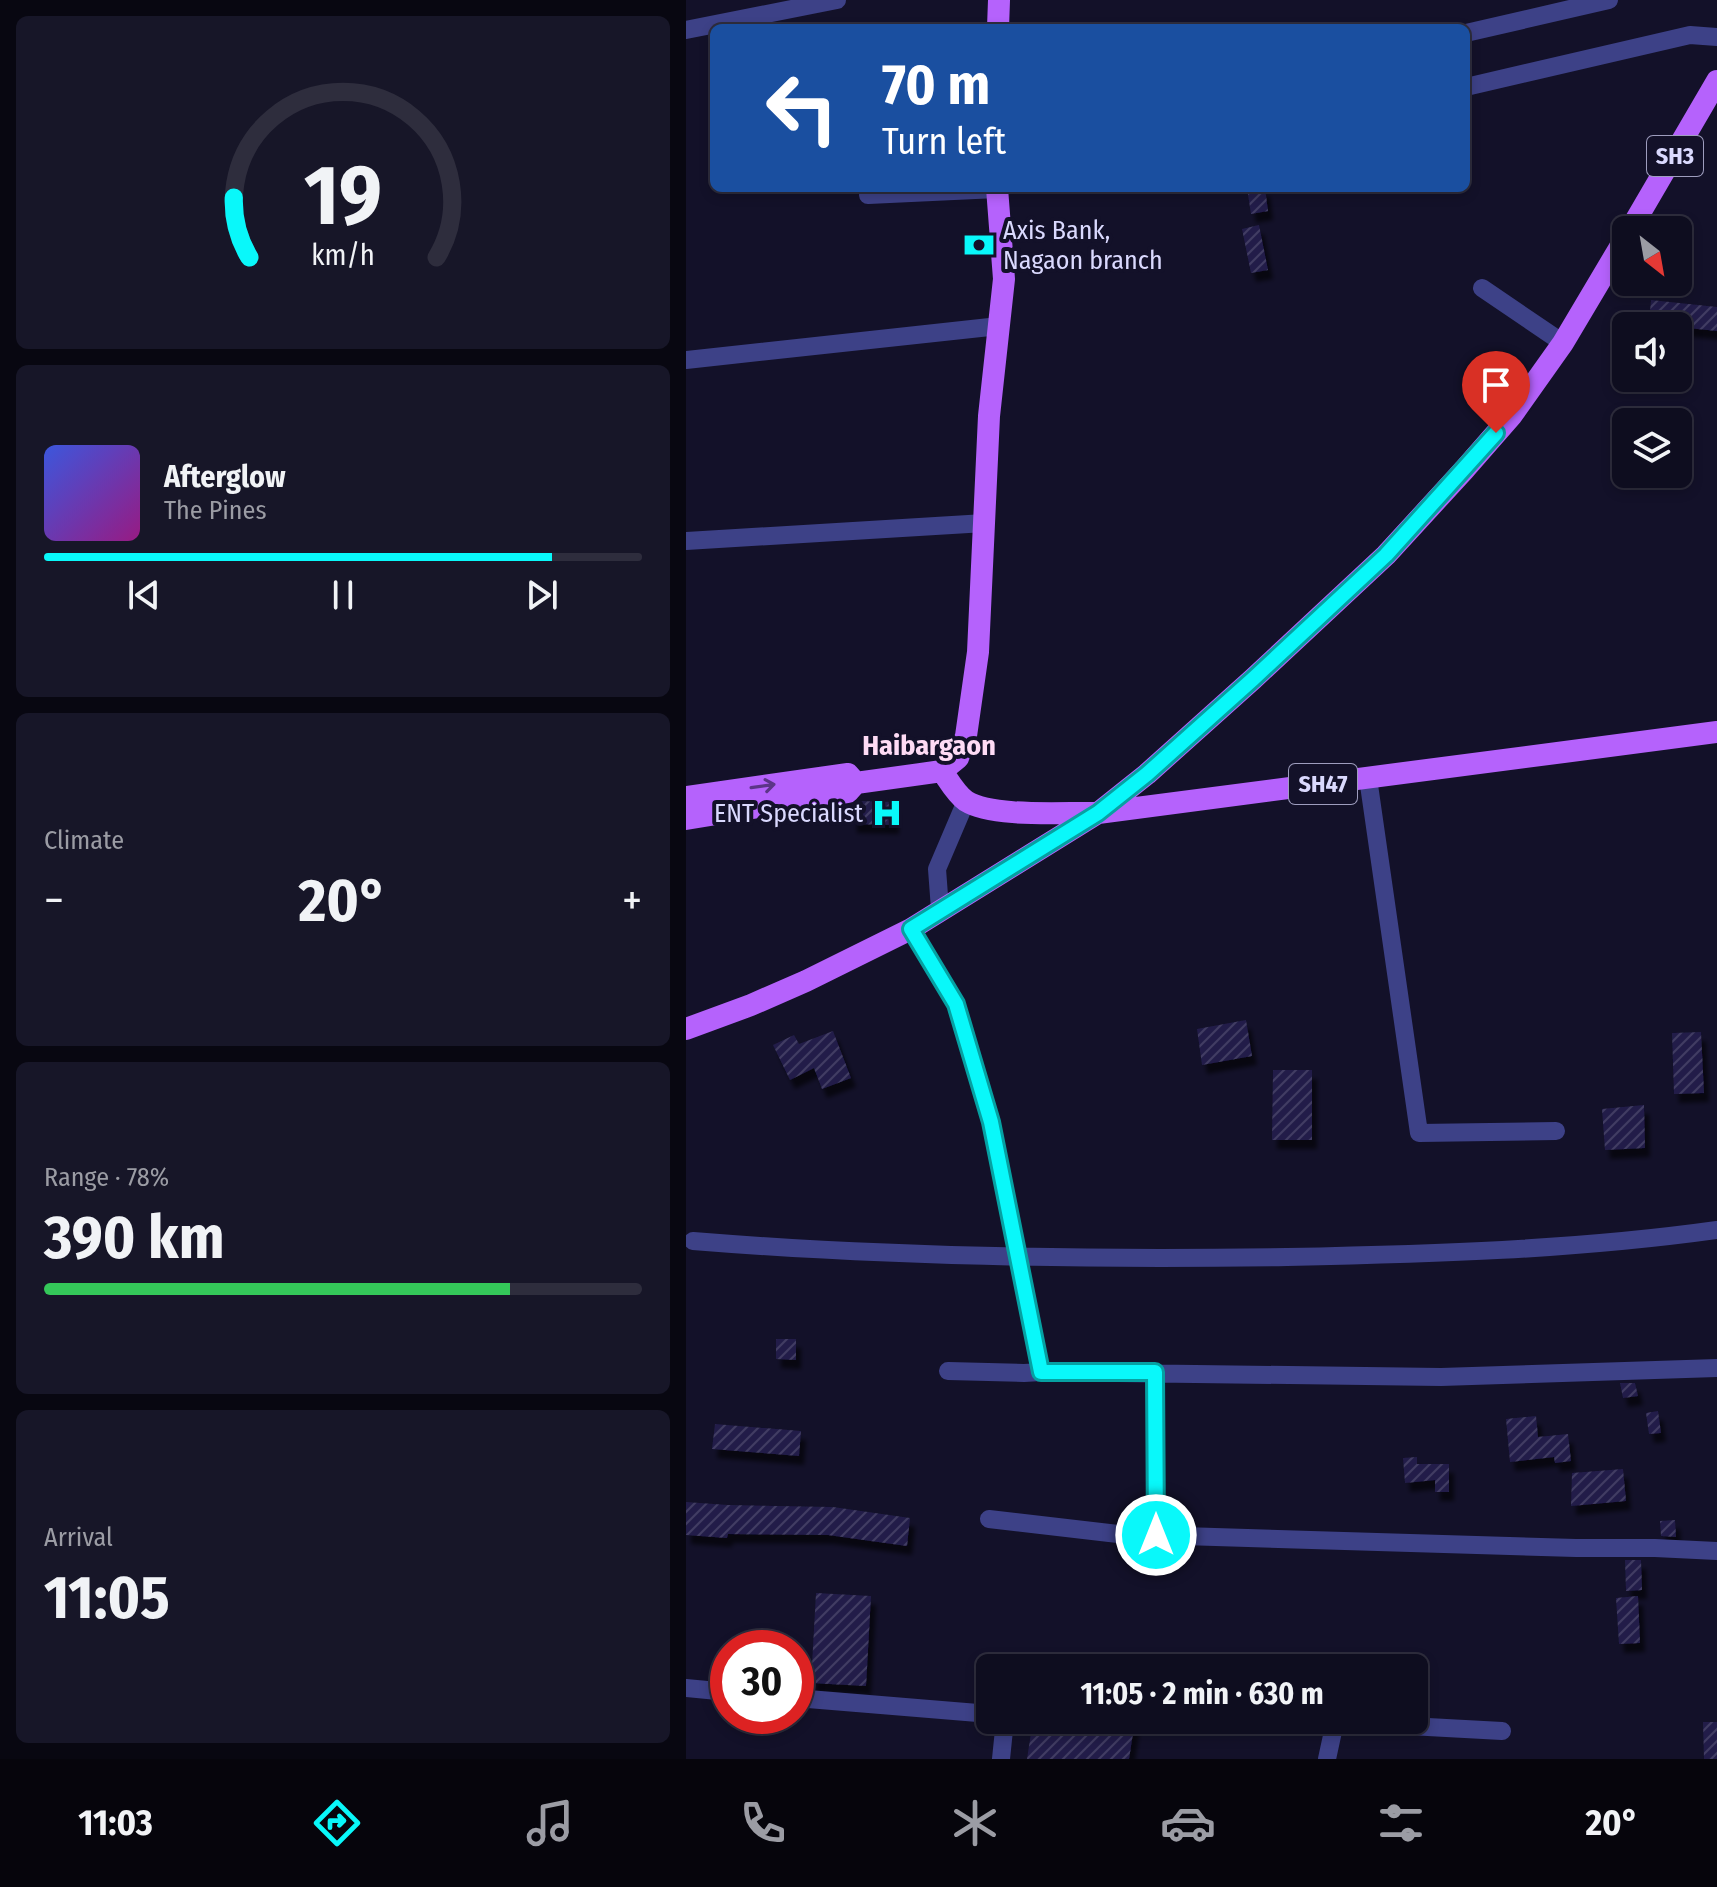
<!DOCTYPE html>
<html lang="en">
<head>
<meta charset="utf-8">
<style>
  body { margin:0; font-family:"Fira Sans Condensed",sans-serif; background:#171628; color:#f1f3f6; height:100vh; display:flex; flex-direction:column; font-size:30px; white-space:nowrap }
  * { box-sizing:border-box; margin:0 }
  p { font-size:26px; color:#9b9ca4 }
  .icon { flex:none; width:44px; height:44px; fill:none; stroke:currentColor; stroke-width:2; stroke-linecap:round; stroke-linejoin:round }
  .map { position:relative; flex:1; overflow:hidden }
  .side { display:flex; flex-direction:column; gap:16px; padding:16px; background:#080711; width:686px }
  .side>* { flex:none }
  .hud { position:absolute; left:24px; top:24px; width:760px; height:168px; border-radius:12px; box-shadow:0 4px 12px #0003,0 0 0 2px #2e2d3d; background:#1a4fa0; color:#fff; overflow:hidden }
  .needle { width:52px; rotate:149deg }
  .tools { position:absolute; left:926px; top:216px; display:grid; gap:16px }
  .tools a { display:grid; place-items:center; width:80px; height:80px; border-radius:12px; background:#0e0d1f; box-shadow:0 4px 12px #0003,0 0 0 2px #2e2d3d; font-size:40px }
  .speed { position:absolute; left:24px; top:1630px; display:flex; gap:16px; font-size:40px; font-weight:700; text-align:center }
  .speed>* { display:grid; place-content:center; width:104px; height:104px; border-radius:50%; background:#0e0d1f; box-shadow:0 4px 12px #0003,0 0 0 2px #2e2d3d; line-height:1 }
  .speed .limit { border:12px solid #d22; background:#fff; color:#111 }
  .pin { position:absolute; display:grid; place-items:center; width:68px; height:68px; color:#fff; margin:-82px -34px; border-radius:50% 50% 50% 0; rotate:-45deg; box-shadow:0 0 8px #0007 }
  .pin .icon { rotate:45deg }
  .me { position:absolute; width:88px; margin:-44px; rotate:0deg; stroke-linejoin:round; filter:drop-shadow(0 0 6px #0008) }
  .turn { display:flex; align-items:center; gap:28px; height:168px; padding:0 40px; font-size:36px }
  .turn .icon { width:104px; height:104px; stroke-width:2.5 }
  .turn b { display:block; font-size:56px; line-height:68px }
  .big { font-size:60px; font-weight:700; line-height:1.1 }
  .side .widget { flex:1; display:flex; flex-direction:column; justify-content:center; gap:12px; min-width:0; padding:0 28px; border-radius:12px; background:#171628 }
  .side .dial { align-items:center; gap:0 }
  .dial svg { height:208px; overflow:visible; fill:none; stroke:#2e2d3d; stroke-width:7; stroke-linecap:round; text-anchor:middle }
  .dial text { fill:#f1f3f6; stroke:none }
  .song { display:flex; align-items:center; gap:24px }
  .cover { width:96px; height:96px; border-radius:12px; background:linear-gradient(135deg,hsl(230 70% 55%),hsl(310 70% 35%)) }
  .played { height:8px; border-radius:4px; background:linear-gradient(90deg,#09f8fa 85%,#2e2d3d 85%) }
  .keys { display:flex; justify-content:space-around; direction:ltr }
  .heat { display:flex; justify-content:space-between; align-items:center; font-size:44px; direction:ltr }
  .charge { height:12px; border-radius:6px; background:linear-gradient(90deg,#34c759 78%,#2e2d3d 0) }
  .trip { position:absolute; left:290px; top:1654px; width:452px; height:80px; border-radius:12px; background:#0e0d1f; box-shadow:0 4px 12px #0003,0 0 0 2px #2e2d3d; font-weight:700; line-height:80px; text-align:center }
  .dock { display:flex; height:128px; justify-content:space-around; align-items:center; background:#06050c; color:#9b9ca4 }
  .dock .icon { width:56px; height:56px }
  .dock .on { color:#09f8fa }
  .dock b { font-size:36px; color:#f1f3f6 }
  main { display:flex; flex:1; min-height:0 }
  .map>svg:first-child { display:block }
</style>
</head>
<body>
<main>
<section class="side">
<div class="widget dial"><svg viewBox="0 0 100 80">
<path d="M14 69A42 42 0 1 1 86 69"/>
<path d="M14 69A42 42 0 0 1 8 46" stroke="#09f8fa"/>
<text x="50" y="56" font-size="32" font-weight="700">19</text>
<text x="50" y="72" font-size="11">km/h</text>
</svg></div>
<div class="widget">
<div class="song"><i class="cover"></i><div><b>Afterglow</b><p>The Pines</p></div></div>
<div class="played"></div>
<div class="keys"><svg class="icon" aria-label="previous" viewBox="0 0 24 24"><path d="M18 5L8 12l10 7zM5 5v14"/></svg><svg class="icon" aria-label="pause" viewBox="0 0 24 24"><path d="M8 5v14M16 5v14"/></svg><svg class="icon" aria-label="next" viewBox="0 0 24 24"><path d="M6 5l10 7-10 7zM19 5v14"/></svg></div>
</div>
<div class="widget"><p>Climate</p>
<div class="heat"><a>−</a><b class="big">20°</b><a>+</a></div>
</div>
<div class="widget"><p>Range · 78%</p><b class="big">390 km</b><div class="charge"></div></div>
<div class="widget"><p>Arrival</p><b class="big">11:05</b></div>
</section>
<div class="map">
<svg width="1031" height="1759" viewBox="0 0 1031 1759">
  <defs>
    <pattern id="building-hatch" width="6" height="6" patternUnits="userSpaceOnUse" patternTransform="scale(2)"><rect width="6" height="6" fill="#221d49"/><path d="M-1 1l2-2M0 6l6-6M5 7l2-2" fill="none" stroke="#423d64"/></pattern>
    <filter id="shadow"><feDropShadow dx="5" dy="9" stdDeviation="2" flood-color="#0009"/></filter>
  </defs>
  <rect width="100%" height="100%" fill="#131129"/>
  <!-- building -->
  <path fill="url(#building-hatch)" filter="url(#shadow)" d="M561 188H579L582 211 565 214Z
    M573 225 582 270 565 273 556 229Z
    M965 300 1031 307V331L963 324Z
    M173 801 208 802V825L166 824V805Z
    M560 1020 566 1056 516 1065 511 1029Z
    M147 1031 165 1078 136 1089 128 1068 104 1080 87 1045 108 1035 113 1044Z
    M1015 1032 1018 1093 988 1094 986 1033Z
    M587 1070H626V1140H586Z
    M958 1105 959 1148 919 1150 916 1109Z
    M90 1339H110V1360L90 1359Z
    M934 1383H949L952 1396 937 1398Z
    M972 1411 975 1433 963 1434 960 1413Z
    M850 1416 852 1437 882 1434 885 1461 869 1463 868 1457 824 1462 820 1419Z
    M29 1424 115 1431 113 1456 26 1449Z
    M731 1457V1464H763V1492H749V1480L719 1483 717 1458Z
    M937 1469 940 1501 885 1506 886 1473Z
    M0 1502 42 1505 147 1507 224 1518 221 1546 142 1535 42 1534 41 1538 0 1535Z
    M989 1520 990 1537 975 1536 974 1521Z
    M939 1560H955L956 1590 940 1591Z
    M130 1593 185 1596 180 1686 125 1683Z
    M952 1596 954 1643 933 1644 930 1598Z
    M347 1720H449L443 1759H341Z
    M1017 1722H1031V1759H1018Z"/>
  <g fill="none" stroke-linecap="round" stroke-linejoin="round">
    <!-- minor -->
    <path stroke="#3d4187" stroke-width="18" d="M0 30 151 0
      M780 33 923 0
      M780 87 1004 35 1031 37
      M182 195 311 189
      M796 288 877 343
      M0 360 313 326
      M0 541 299 523
      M682 778 733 1133 870 1131
      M254 909 251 869 280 801
      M225 929 270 1004 305 1122 355 1372 755 1377 1031 1368
      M7 1241C204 1257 403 1260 601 1257 745 1254 888 1250 1031 1230
      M262 1371 338 1373 355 1372
      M469 1372 470 1535
      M303 1519 432 1534 890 1548H969L1031 1551
      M0 1688 42 1692
      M110 1698 304 1714
      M315 1759 319 1720
      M641 1759 649 1722 816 1731"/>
    <!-- major -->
    <path stroke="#b562fc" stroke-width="22" d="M312 28 313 0
      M944 230 1031 81
      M256 771C263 781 270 794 280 801 307 818 379 812 412 813L1031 732
      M0 797 162 774 170 783
      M0 819 162 792 170 783 256 771 272 758 280 736 292 652 303 416 318 279 311 188
      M0 1029 65 1005 120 981 225 929 412 813 461 774 567 679 700 555 778 470 826 415 877 343 940 237"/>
  </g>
  <!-- one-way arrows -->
  <defs><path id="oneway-shaft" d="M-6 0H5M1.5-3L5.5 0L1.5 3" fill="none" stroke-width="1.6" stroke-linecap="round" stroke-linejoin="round" transform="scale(2)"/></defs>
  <use stroke="#5c3588" href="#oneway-shaft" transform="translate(77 786) rotate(-8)"/>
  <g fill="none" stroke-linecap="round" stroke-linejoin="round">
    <!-- route casing -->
    <g stroke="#06a1a2" stroke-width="20">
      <path id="route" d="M470 1535 469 1372H355L305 1122 270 1004 225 929 412 813 461 774 567 679 700 555 810 433"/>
    </g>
    <!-- route -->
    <use href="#route" stroke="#09f8fa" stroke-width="14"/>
  </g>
  <!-- icons -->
  <defs>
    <g id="bank-bare" transform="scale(2.4)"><path d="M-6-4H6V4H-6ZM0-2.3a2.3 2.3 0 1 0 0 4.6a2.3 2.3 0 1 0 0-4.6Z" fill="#09f8fa" stroke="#131129" stroke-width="2.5" paint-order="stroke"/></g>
    <g id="hospital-bare" transform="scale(2.4)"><path d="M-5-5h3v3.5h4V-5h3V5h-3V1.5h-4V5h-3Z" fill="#09f8fa" stroke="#131129" stroke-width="2.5" paint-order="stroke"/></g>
  </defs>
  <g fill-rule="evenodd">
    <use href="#bank-bare" x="293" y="245"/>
    <use href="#hospital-bare" x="201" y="813"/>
  </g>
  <g text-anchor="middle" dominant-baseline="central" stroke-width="8" stroke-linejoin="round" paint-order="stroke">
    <!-- shield labels -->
    <g fill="#131129" stroke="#9e9dbe" stroke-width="2">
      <rect x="961" y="136" width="56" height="40" rx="6"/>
      <rect x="603" y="764" width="68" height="40" rx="6"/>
    </g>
    <g font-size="24" font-weight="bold" fill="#dad9fe">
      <text x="989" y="156">SH3</text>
      <text x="637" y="784">SH47</text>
    </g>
    <!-- poi labels -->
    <g font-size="26" fill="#dad9fe" stroke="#131129" text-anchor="start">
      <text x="317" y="230">Axis Bank,<tspan x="317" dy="30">Nagaon branch</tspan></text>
      <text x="177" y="813" text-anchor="end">ENT Specialist</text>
    </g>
    <!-- neighbourhood labels -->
    <g font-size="28" font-weight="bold" fill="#fedbf5" stroke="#131129">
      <text x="243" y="745">Haibargaon</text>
    </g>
  </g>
</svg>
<div class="tools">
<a><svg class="needle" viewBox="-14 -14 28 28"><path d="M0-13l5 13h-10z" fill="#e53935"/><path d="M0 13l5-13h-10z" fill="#9b9ca4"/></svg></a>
<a><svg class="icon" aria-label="sound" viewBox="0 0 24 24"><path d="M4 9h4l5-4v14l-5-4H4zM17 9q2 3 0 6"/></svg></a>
<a><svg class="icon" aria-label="layers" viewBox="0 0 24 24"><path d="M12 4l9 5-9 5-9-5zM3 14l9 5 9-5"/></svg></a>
</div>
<div class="speed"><div class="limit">30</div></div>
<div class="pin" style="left:810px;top:433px;background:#d93025"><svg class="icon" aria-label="arrive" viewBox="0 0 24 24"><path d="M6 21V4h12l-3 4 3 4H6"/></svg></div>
<svg class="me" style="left:470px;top:1535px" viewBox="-20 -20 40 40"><circle r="17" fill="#09f8fa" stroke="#fff" stroke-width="3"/><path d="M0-11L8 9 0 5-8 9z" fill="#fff"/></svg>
<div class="trip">11:05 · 2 min · 630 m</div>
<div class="hud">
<div class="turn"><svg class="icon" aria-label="left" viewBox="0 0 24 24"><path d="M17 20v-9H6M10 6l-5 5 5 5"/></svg><div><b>70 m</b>Turn left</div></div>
</div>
</div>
</main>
<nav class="dock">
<b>11:03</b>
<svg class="icon on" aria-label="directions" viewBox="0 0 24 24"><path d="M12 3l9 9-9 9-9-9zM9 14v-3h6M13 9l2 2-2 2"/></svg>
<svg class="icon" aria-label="music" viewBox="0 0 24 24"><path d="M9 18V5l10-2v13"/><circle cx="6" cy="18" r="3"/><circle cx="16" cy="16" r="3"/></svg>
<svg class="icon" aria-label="phone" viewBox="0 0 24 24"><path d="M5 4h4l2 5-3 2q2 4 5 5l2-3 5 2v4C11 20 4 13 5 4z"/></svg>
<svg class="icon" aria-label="climate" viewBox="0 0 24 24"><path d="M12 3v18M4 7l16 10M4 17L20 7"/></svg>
<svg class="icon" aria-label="car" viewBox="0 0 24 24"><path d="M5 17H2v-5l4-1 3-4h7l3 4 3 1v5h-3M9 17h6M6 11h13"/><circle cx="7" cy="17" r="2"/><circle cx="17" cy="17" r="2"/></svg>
<svg class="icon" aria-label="filters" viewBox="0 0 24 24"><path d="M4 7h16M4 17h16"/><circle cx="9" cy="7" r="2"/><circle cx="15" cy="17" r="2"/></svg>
<b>20°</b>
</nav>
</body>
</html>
